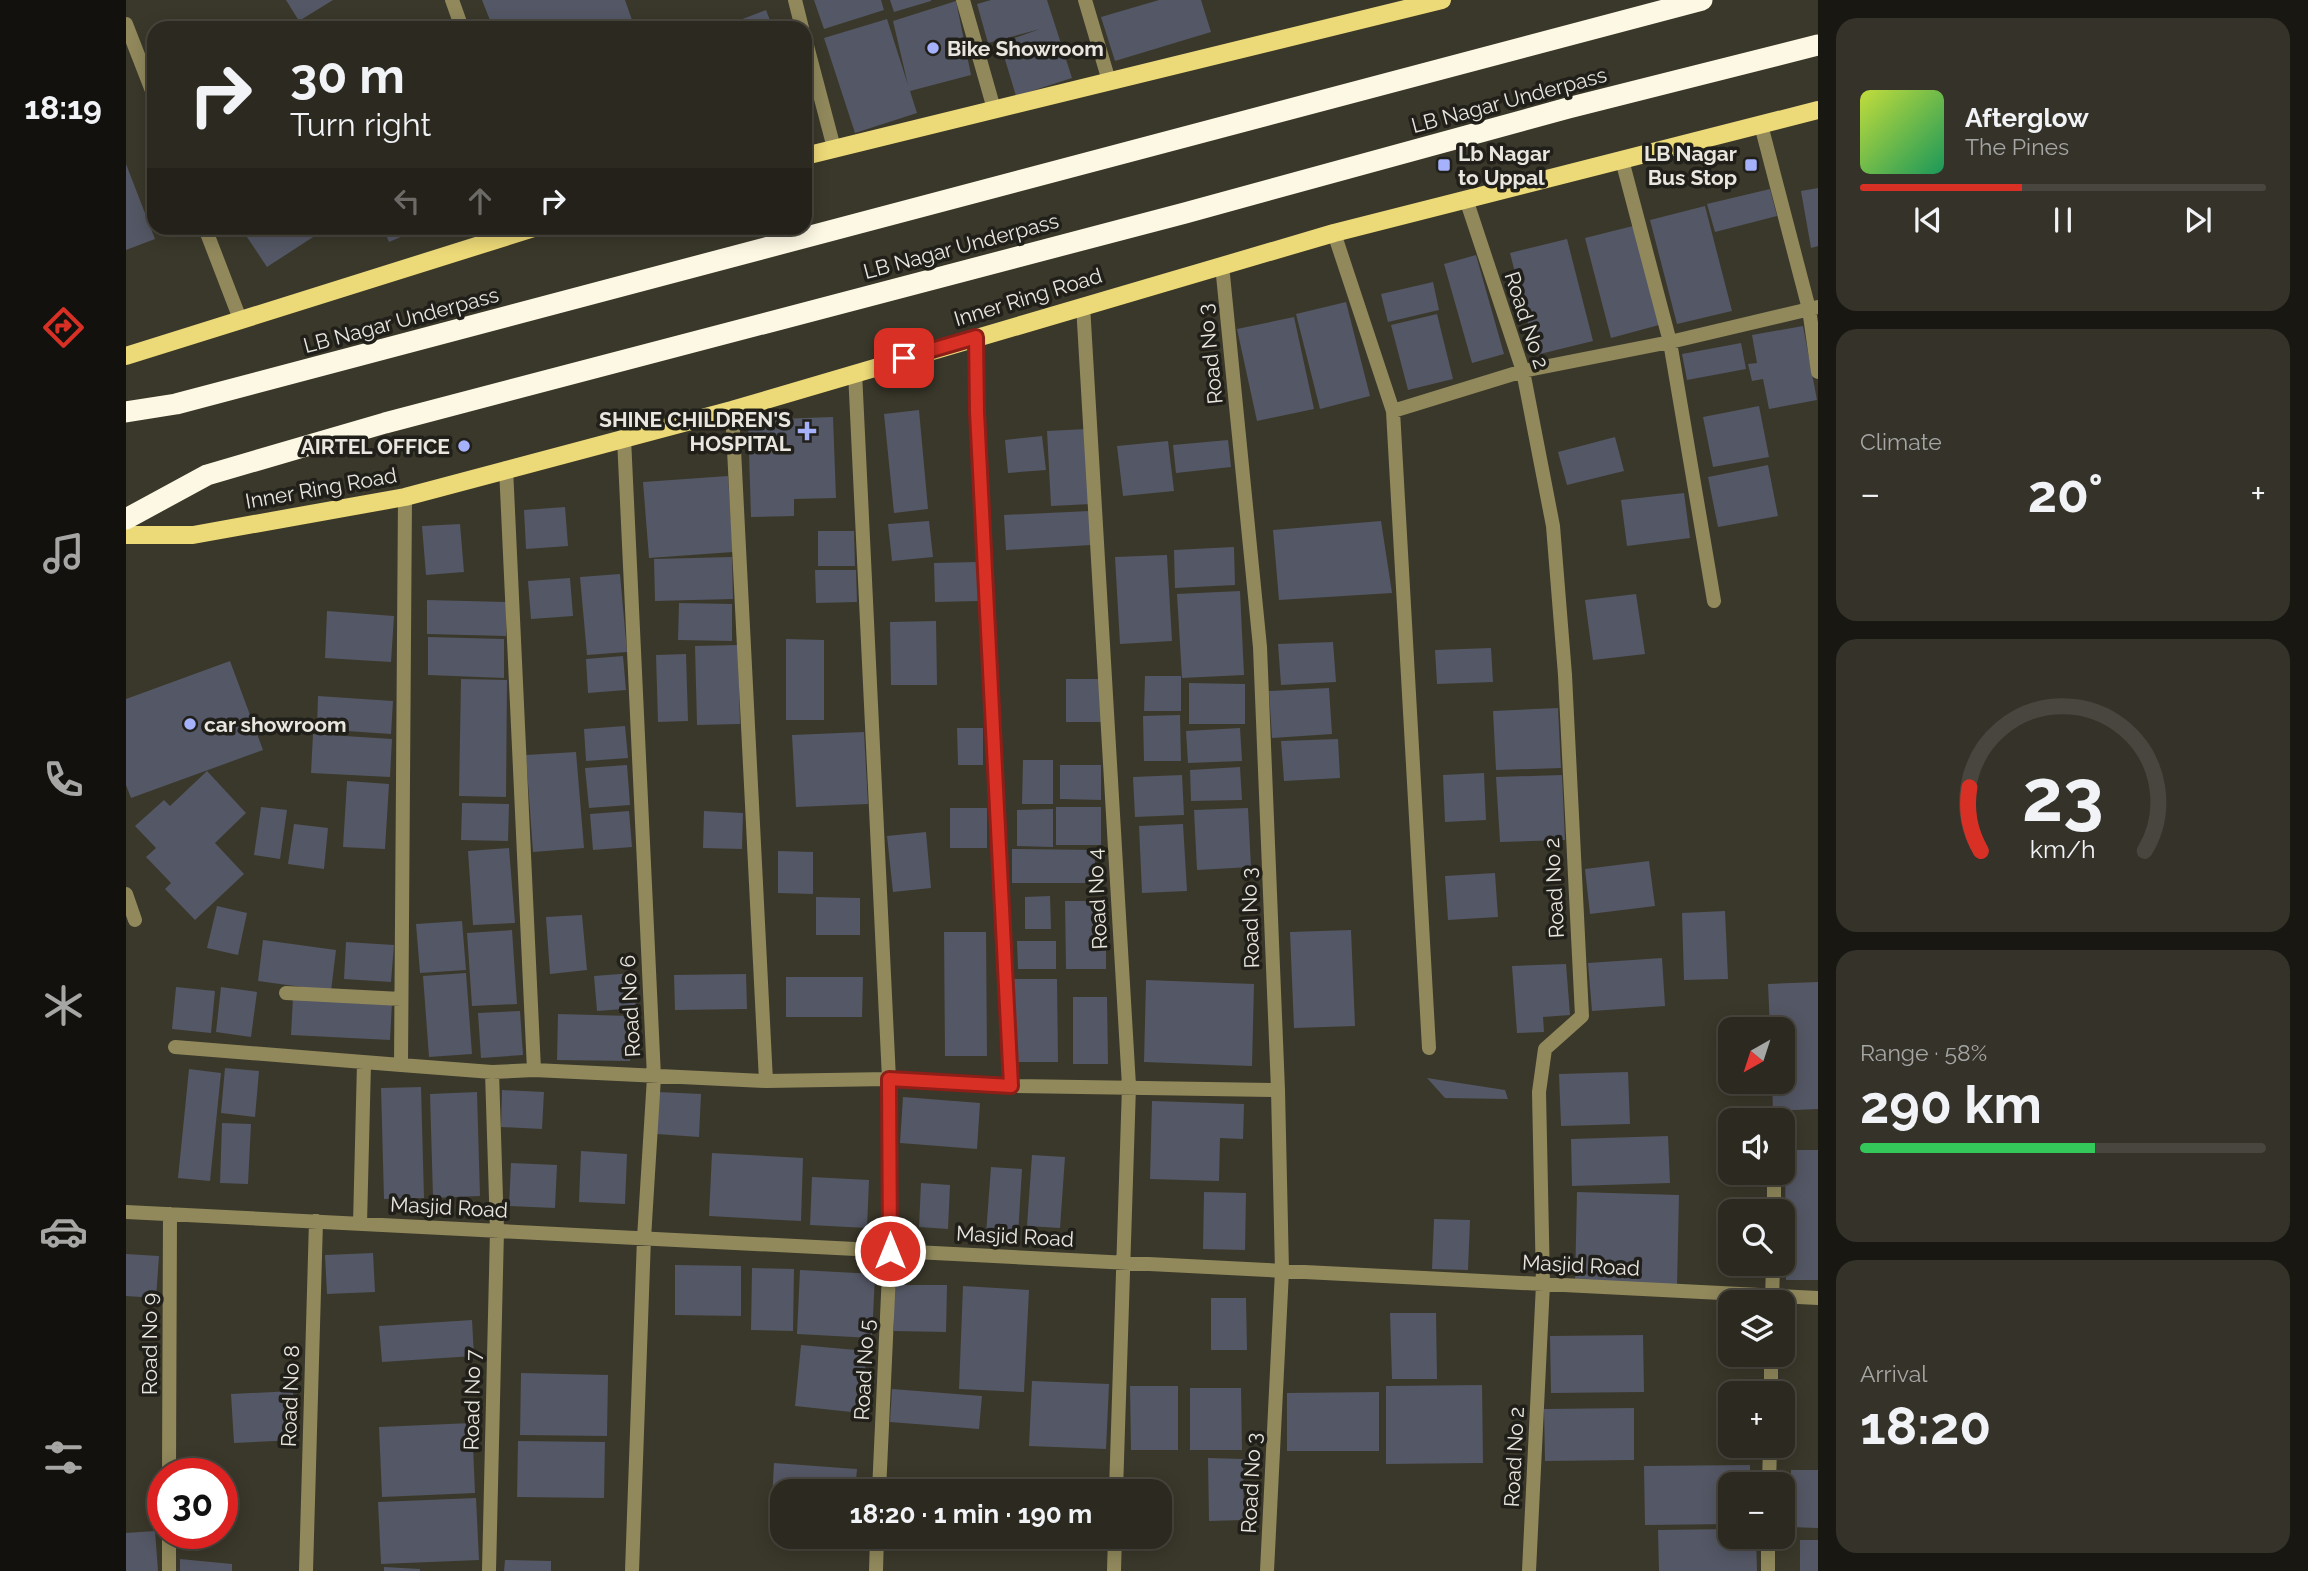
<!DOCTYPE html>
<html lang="en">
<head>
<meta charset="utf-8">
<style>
  body { margin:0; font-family:Raleway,sans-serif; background:#343229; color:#f1f3f6; height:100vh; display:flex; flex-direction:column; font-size:26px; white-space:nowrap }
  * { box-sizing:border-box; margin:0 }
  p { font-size:23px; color:#a6a7a5 }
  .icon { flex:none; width:38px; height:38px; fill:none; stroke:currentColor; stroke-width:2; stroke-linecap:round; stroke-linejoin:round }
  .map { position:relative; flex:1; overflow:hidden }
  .side { display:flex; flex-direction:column; gap:18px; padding:18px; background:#181712; width:490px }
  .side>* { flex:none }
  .hud { position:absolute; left:21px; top:21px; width:665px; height:214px; border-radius:21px; box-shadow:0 4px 18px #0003,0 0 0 2px #48463e; background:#2c2a20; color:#f1f3f6; overflow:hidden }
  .needle { width:46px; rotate:219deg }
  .fabs { position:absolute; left:1592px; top:1017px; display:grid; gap:14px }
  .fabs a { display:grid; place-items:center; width:77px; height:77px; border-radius:14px; background:#2c2a20; box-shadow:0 4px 18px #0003,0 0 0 2px #48463e; font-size:35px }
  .speed { position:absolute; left:21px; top:1458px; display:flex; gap:14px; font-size:35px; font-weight:700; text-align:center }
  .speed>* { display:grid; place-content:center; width:91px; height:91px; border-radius:50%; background:#2c2a20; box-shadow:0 4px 18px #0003,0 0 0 2px #48463e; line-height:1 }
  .speed .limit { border:10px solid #d22; background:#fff; color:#111 }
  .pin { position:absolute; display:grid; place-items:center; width:60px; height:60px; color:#fff; margin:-30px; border-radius:14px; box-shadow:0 4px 10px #0006 }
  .me { position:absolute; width:77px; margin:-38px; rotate:0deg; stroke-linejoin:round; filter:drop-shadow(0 0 5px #0008) }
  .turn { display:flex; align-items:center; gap:24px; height:147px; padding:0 28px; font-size:32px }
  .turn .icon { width:91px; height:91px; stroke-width:2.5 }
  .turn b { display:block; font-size:49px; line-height:60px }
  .lanes { display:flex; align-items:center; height:66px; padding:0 28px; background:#0003; justify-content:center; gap:35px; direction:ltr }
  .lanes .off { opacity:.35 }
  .big { font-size:52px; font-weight:700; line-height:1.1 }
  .side .card { flex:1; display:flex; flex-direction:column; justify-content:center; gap:10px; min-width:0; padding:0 24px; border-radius:21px; background:#343229 }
  .side .dial { align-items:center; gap:0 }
  .dial svg { height:182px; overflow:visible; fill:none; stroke:#48463e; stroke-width:7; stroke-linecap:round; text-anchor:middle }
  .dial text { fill:#f1f3f6; stroke:none }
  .song { display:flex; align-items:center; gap:21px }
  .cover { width:84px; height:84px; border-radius:10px; background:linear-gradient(135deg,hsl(70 70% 55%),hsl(150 70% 35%)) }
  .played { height:7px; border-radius:4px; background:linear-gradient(90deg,#d93025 40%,#48463e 40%) }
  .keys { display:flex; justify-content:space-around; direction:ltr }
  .heat { display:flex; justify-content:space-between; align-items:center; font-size:38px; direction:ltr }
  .charge { height:10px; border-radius:5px; background:linear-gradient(90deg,#34c759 58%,#48463e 0) }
  .trip { position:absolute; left:644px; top:1479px; width:402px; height:70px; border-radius:21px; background:#2c2a20; box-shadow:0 4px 18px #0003,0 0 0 2px #48463e; font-weight:700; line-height:70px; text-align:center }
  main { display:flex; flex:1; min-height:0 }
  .tabs { display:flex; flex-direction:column; width:126px; justify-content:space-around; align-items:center; background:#12110d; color:#a6a7a5 }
  .tabs .icon { width:49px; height:49px }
  .tabs .on { color:#d93025 }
  .tabs b { font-size:32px; color:#f1f3f6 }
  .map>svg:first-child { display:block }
</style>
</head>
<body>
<main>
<nav class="tabs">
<b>18:19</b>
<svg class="icon on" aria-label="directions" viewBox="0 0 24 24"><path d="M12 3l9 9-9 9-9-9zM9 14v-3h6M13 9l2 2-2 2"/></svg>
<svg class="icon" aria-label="music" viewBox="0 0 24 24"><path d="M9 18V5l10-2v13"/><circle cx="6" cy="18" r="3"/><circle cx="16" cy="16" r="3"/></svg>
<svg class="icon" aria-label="phone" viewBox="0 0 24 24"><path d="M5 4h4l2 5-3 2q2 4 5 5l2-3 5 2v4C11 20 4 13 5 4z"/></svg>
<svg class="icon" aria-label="climate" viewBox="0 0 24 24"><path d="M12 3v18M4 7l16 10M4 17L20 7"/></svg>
<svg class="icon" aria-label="car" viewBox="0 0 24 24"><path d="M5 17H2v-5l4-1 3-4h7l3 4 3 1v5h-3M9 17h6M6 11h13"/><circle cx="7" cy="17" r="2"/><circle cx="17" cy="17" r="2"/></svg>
<svg class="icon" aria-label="filters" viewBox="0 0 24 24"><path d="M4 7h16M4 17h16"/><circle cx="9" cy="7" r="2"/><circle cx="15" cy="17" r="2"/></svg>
</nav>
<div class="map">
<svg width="1692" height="1571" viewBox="0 0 1692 1571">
  <rect width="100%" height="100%" fill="#3a382a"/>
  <!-- building -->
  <path fill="#545765" d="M160 0H207L173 21Z
    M356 0H499L506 20 485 28H367Z
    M688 0H755L758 10 698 29Z
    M764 0H805V1L768 12Z
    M865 0H921L946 78 890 96 874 43 914 29 862 43 851 4Z
    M1033 0H1075L1085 32 989 61 975 17Z
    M830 1 845 75 784 91 791 113 729 133 698 38 761 19 782 85 767 21Z
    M640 10 647 28H593Z
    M0 164 29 239 0 250Z
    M1692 188V246L1685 248 1675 191Z
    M1644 189 1651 216 1589 232 1581 204Z
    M1579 206 1606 311 1551 324 1524 220Z
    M1507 226 1533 325 1485 338 1459 238Z
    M115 228H201L141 267Z
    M257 228H296L263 242Z
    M1441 239 1467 341 1410 355 1384 253Z
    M1350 255 1378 354 1346 363 1318 264Z
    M1307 282 1313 310 1262 322 1255 294Z
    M1220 302 1244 396 1194 409 1170 314Z
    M1311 314 1327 379 1282 390 1265 325Z
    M1168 317 1188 409 1131 421 1111 329Z
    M1677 326 1691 400 1643 409 1637 379 1626 381 1622 364 1631 363 1626 335Z
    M1615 343 1620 369 1561 380 1556 354Z
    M1633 406 1643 457 1587 467 1577 417Z
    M793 410 802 509 768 513 758 414Z
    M707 417 710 498 668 499V516L625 517 622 420Z
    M961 429 965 504 925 506 921 431Z
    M916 436 920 470 882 473 879 440Z
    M1489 437 1498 471 1441 485 1432 452Z
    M1102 440 1105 467 1050 473 1047 445Z
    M1042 441 1048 491 997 496 991 446Z
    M1642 465 1652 516 1592 527 1582 477Z
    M602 476 607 552 523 558 517 482Z
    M1558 493 1564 538 1501 546 1495 500Z
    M439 507 442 546 400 549 398 510Z
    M963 511 965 545 880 550 878 515Z
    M803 521 807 557 766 561 762 524Z
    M1255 521 1266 593 1153 600 1147 530Z
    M334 524 338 572 300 575 296 526Z
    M692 531H728L729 566H692Z
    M1108 547 1109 585 1049 588 1048 550Z
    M1041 555 1046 641 994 644 989 557Z
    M606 557 607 599 529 601 528 559Z
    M851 562 852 601 809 602 808 563Z
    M689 570H730L731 602 690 603Z
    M494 574 501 652 461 655 454 577Z
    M444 578 447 616 405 619 402 581Z
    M1114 591 1118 675 1056 678 1051 594Z
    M1510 594 1519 654 1467 660 1459 600Z
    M301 600 380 602V636L301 634Z
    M553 603 606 604V641L552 640Z
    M201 611 268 616 265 662 199 658Z
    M810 621 811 685H765L764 622Z
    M302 637 378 639V678L302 675Z
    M660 639 698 640V720H660Z
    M1207 642 1210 682 1155 685 1152 644Z
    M612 645 614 724 571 725 569 646Z
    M1365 648 1367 682 1311 684 1309 650Z
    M560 654 562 721 532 722 530 655Z
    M497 656 500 690 462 693 460 659Z
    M104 661 137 750 5 798 0 785V699Z
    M1019 676H1055V711H1018Z
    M335 679 381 680 380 797 333 796Z
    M940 679H975V722H940Z
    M1063 683 1119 684V724H1063Z
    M1203 688 1206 734 1146 738 1143 691Z
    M192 696 267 701 265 734 191 729Z
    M1432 708 1435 768 1370 770 1367 711Z
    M1054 715 1055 761H1018L1017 716Z
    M499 726 502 758 460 761 458 729Z
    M831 728H857V765H832Z
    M1114 728 1116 761 1062 763 1060 731Z
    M738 732 742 804 670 807 666 735Z
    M187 734 266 739 264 777 185 773Z
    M1212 739 1214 778 1158 781 1155 741Z
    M450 752 458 848 407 852 400 755Z
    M897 760H927V804H896Z
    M501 765 504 805 463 808 459 768Z
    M934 765H975V800L934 799Z
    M1114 767 1116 800 1065 801 1064 770Z
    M81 771 120 813 89 843 118 874 69 920 39 889 45 883 20 857 30 848 9 826 38 800 44 806Z
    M1358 773 1360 820 1319 822 1317 775Z
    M1056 775 1058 815 1009 817 1007 777Z
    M1436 775 1439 840 1374 842 1370 777Z
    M221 781 263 784 259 849 217 847Z
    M336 803 383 804 382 841 335 840Z
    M135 807 161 810 154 859 128 855Z
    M930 807H975V845H930Z
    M824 808H861V848H824Z
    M1122 808 1125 867 1071 870 1068 810Z
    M927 809V847L891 846V810Z
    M503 811 506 847 467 850 464 814Z
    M578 811 617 813 616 849 577 848Z
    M168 824 202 828 198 869 162 864Z
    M1057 824 1061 891 1016 893 1013 826Z
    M800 832 805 888 767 892 761 836Z
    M383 848 389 923 347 925 342 851Z
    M886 849 969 850V883H886Z
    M652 851 687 852V894L652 893Z
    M1523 861 1529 906 1464 914 1459 869Z
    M1369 873 1372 917 1322 920 1319 876Z
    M924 896 925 929H899V897Z
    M690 897 734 898V935H690Z
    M939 901H980V969H940Z
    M91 906 121 913 112 955 81 948Z
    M1599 911 1602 979 1558 980 1556 913Z
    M456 915 461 970 424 974 420 917Z
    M336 921 340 970 294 973 290 924Z
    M386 930 391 1004 346 1006 341 933Z
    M1225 930 1229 1026 1168 1028 1164 932Z
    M818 932H860L861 1056H819Z
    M137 940 210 950 205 991 132 981Z
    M891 941H930V969H892Z
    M220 942 268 945 265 982 218 979Z
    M1536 958 1539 1006 1466 1011 1462 963Z
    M1440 964 1444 1015 1417 1017 1418 1032 1391 1033 1386 966Z
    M340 973 346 1054 303 1057 297 976Z
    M507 973 510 1008 471 1011 468 976Z
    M620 974 621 1009 549 1010 548 975Z
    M660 977H737L736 1017H660Z
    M884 979H931L932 1062H885Z
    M1020 980 1128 984 1126 1066 1018 1062Z
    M1692 982V1109L1647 1111 1646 1082H1657V1029H1644L1642 984Z
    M50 987 89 991 85 1033 46 1029Z
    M95 987 131 992 125 1037 90 1032Z
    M167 997 266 1003 264 1040 165 1035Z
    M947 997H981L982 1064H947Z
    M394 1011 397 1055 355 1058 352 1013Z
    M432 1014 505 1016 504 1061 431 1060Z
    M99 1068 133 1071 129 1117 95 1113Z
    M63 1069 95 1073 84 1181 52 1178Z
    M1502 1072 1504 1124 1435 1126 1433 1074Z
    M1301 1078 1379 1090 1382 1099 1319 1098Z
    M295 1087 298 1198 258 1199 255 1088Z
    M376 1090 418 1092 416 1129 375 1127Z
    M351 1092 354 1196 307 1198 304 1094Z
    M532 1092 575 1094 573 1137 531 1134Z
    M777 1097 854 1103 851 1149 774 1143Z
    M1026 1101 1118 1104 1117 1139 1094 1138 1093 1181 1024 1179Z
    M96 1123 125 1124 122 1184 94 1183Z
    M1542 1136 1544 1183 1446 1186 1445 1139Z
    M1659 1150H1692V1280H1660Z
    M455 1151 501 1154 499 1204 453 1202Z
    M586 1153 677 1158 675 1221 583 1216Z
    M906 1155 939 1157 934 1228 901 1226Z
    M385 1163 431 1165 429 1208 383 1206Z
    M865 1167 896 1169 892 1236 860 1234Z
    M686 1177 743 1180 741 1228 684 1225Z
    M795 1183 824 1185 822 1229 793 1227Z
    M1078 1192 1120 1193 1119 1250 1077 1249Z
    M1451 1192 1553 1195 1551 1287 1449 1284Z
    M1308 1219 1344 1220 1342 1270 1306 1269Z
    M247 1253 249 1292 201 1294 199 1255Z
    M0 1254 33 1256 30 1298 0 1296Z
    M549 1265 615 1266V1316L549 1315Z
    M626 1268 668 1269 667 1331 625 1330Z
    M674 1270 749 1274 746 1338 671 1334Z
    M768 1285H821L820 1332 768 1331Z
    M837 1286 903 1290 898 1392 833 1389Z
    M1085 1298H1120L1121 1350H1085Z
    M1264 1313H1310L1311 1379H1266Z
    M346 1320 348 1356 256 1362 253 1326Z
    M1517 1335 1518 1392 1425 1393 1424 1336Z
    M675 1345 741 1351 735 1413 669 1406Z
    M395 1373 482 1375 481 1436 394 1435Z
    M906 1381 983 1384 980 1449 903 1446Z
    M1356 1385 1357 1463 1260 1464V1386Z
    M1004 1386H1052V1450H1005Z
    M1064 1388H1115L1116 1450H1064Z
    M766 1389 856 1396 853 1429 764 1422Z
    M167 1391 169 1440 108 1443 105 1394Z
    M1253 1392V1451H1161V1393Z
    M1508 1408V1460L1419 1461 1418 1409Z
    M346 1423 349 1493 256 1497 253 1427Z
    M392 1441 479 1442 478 1498 391 1497Z
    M1082 1458 1117 1459 1118 1520 1083 1521Z
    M648 1463 731 1469 729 1491H656V1501L646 1500Z
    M1624 1465V1484H1605V1524L1519 1525 1518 1466Z
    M1665 1470H1692V1528L1664 1527Z
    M350 1498 353 1560 255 1564 252 1502Z
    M1605 1529V1536H1630L1631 1571H1533L1532 1530Z
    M29 1531 32 1571H0V1533Z
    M1674 1540H1692V1571H1674Z
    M54 1559 106 1564V1571H54Z
    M379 1560 425 1561V1571H378Z
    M258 1567 294 1569V1571H258Z"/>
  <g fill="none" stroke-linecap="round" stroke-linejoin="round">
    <!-- lane -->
    <path stroke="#91895c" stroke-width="14" d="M959 0 983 81"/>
    <!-- street -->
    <path stroke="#91895c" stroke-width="14" d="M326 0 336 28
      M669 0 676 28
      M837 0 868 109
      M0 24 28 96
      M679 38 708 148
      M1635 125 1683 309 1692 372
      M1496 160 1544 342 1588 601
      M1340 199 1397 371 1427 526 1439 675 1456 1016 1419 1049 1413 1092 1417 1284 1403 1571
      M79 228 114 319
      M1208 233 1267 411 1303 1048
      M1096 265 1134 647 1152 1090 1156 1271 1141 1571
      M957 305 1003 1086 990 1491
      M851 337 850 385 885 1086
      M729 372 763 1079 764 1251 753 1491
      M606 410 640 1081
      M1267 411 1397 371 1544 342 1692 307
      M498 438 528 1077 518 1238 506 1571
      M380 468 408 1070
      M279 497 275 1065 366 1072 408 1070 640 1081 763 1079 885 1086 1152 1090
      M0 894 9 920
      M160 993 275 999
      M49 1047 275 1065
      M1648 1211V1172
      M0 1212 1692 1298
      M234 1224 238 1063
      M1646 1302 1647 1264
      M1645 1393V1354
      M43 1474 44 1214
      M1643 1484 1644 1446
      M43 1571V1533
      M180 1571 190 1221
      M363 1571 371 1230 366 1072
      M750 1571 751 1536
      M988 1571 989 1536
      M1642 1571V1536"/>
    <!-- primary -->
    <path stroke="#ecd978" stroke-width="18" d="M679 156 1316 0
      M0 356 408 228
      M0 535H67L279 497 606 410 1208 233 1692 110"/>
    <!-- highway -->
    <path stroke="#fcf8e3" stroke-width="21" d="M0 412 50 404 1576 0
      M0 519 81 475 259 423 1059 213 1442 108 1692 45"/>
  </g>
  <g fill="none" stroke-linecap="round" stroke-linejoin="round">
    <!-- route casing -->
    <g stroke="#8d1f18" stroke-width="18">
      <path id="route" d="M764 1251 763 1079 885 1086 851 412 850 337 778 358"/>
    </g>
    <!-- route -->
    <use href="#route" stroke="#d93025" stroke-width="12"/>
  </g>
  <!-- markers -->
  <g fill="#a6b1fc" stroke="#201f19" stroke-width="2.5">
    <circle cx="807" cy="48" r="7"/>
    <rect x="1311" y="158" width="14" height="14" rx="3.5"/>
    <rect x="1618" y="158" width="14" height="14" rx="3.5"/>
    <path d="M677.5 420.5h7v7h7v7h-7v7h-7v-7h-7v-7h7z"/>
    <circle cx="338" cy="446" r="7"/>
    <circle cx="64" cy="724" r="7"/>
  </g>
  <g text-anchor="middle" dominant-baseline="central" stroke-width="7" stroke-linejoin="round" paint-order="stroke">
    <!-- poi labels -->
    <g font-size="21" font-weight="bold" fill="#e8e6de" stroke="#201f19" text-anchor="start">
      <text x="821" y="48">Bike Showroom</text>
      <text x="1332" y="153">Lb Nagar<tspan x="1332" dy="24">to Uppal</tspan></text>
      <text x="1611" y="153" text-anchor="end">LB Nagar<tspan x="1611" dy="24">Bus Stop</tspan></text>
      <text x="665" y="419" text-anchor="end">SHINE CHILDREN'S<tspan x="665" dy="24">HOSPITAL</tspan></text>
      <text x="324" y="446" text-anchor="end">AIRTEL OFFICE</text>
      <text x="78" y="724">car showroom</text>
    </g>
    <!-- street labels -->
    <g font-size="21" fill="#e8e6de" stroke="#201f19">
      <text transform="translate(1383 100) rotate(-15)">LB Nagar Underpass</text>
      <text transform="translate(835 246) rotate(-15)">LB Nagar Underpass</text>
      <text transform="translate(902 297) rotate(-17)">Inner Ring Road</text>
      <text transform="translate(275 320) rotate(-15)">LB Nagar Underpass</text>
      <text transform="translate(1401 320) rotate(72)">Road No 2</text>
      <text transform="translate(1084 354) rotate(-96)">Road No 3</text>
      <text transform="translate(195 488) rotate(-10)">Inner Ring Road</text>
      <text transform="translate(1428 888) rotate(-93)">Road No 2</text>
      <text transform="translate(971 899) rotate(-93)">Road No 4</text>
      <text transform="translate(1124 918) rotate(-92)">Road No 3</text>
      <text transform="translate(504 1006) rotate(-93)">Road No 6</text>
      <text transform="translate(323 1207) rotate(3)">Masjid Road</text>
      <text transform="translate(889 1236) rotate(3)">Masjid Road</text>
      <text transform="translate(1455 1265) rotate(3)">Masjid Road</text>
      <text transform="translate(23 1344) rotate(-90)">Road No 9</text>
      <text transform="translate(738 1370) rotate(-87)">Road No 5</text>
      <text transform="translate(164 1396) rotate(-88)">Road No 8</text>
      <text transform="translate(346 1400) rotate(-89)">Road No 7</text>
      <text transform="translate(1388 1457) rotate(-87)">Road No 2</text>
      <text transform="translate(1125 1483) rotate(-87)">Road No 3</text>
    </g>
  </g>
</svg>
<div class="fabs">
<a><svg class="needle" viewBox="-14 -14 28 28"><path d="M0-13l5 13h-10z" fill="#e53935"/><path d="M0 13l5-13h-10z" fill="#a6a7a5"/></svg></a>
<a><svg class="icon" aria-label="sound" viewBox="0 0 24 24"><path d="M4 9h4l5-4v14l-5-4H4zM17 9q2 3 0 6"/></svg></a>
<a><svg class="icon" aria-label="search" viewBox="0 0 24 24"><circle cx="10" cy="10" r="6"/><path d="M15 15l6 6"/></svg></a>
<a><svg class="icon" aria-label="layers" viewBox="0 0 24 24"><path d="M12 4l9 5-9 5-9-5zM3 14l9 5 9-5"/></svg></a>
<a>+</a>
<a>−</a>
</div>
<div class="speed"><div class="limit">30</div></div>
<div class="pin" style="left:778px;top:358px;background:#d93025"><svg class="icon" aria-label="arrive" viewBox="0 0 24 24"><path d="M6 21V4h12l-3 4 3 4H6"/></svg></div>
<svg class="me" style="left:764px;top:1251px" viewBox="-20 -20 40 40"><circle r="17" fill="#d93025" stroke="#fff" stroke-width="3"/><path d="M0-11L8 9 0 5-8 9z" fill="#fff"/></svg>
<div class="trip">18:20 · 1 min · 190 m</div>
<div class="hud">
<div class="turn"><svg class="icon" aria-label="right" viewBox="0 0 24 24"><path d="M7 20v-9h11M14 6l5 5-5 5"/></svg><div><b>30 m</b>Turn right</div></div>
<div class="lanes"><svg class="icon off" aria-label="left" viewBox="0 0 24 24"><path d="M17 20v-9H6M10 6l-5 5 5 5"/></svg><svg class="icon off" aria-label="ahead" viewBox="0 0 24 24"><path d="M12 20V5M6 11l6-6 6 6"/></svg><svg class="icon" aria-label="right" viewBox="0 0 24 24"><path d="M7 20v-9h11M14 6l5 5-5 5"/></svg></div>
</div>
</div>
<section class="side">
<div class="card">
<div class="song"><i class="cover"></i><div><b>Afterglow</b><p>The Pines</p></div></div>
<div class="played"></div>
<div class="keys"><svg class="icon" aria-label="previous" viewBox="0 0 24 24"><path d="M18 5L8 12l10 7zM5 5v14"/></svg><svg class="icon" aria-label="pause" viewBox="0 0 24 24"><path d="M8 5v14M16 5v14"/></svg><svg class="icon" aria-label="next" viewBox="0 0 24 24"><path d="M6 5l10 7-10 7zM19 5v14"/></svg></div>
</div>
<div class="card"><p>Climate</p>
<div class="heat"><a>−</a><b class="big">20°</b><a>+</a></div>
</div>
<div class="card dial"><svg viewBox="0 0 100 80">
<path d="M14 69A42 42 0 1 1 86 69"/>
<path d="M14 69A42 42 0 0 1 9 41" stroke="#d93025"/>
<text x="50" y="56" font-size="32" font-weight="700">23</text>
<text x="50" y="72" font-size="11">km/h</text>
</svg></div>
<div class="card"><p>Range · 58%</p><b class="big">290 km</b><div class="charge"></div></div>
<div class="card"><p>Arrival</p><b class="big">18:20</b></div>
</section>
</main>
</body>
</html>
